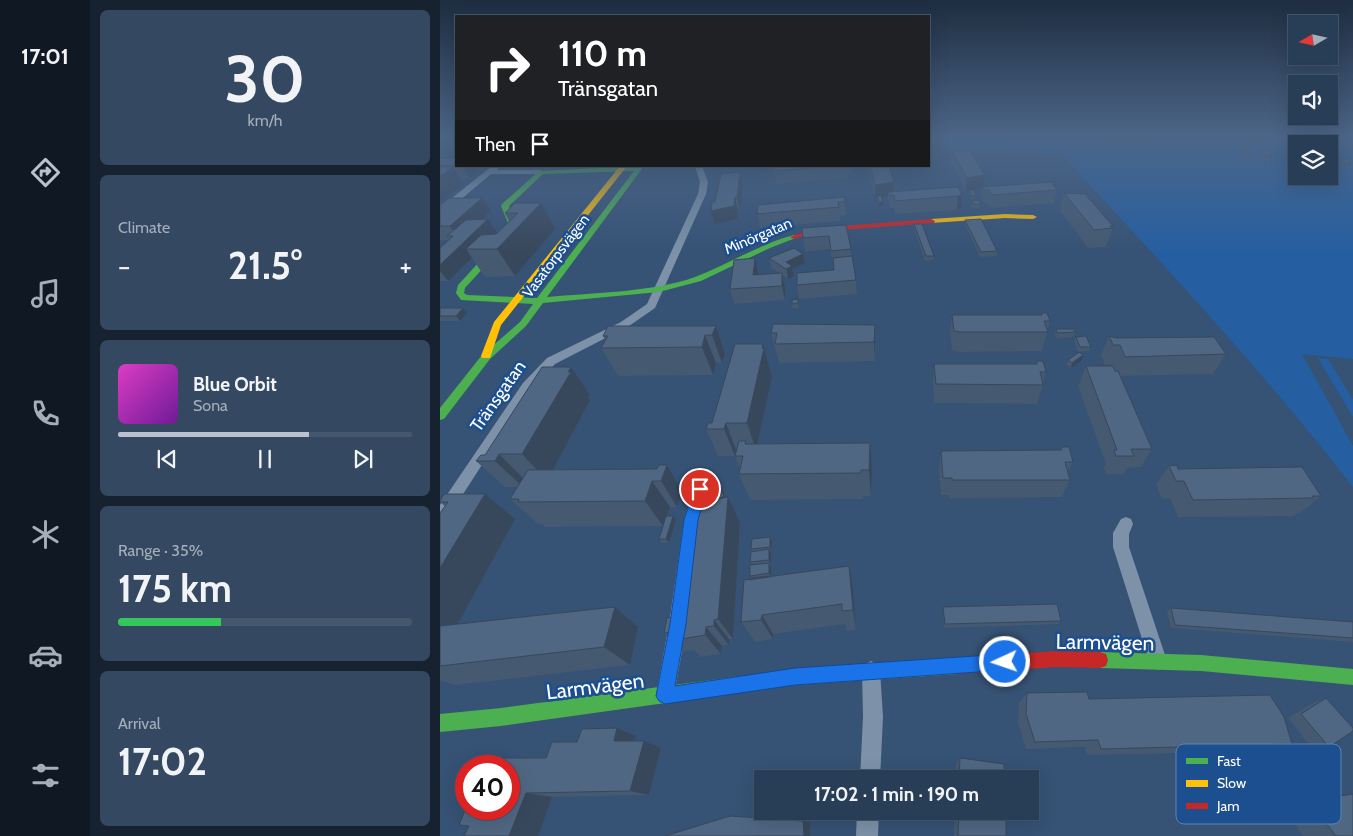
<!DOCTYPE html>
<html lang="en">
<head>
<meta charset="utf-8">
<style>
  body { margin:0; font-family:Cabin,sans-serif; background:#344961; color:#f1f3f6; height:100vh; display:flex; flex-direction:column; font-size:19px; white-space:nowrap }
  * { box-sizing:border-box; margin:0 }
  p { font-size:16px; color:#a5aeba }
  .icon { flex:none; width:28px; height:28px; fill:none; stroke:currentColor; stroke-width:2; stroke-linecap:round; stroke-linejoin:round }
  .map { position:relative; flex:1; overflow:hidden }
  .sheet { display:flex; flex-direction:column; gap:10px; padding:10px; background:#162230; width:350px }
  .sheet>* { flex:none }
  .top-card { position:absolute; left:15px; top:15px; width:475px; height:152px; border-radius:0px; box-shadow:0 5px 20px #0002,0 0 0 1px #44576d; background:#202124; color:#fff; overflow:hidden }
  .needle { width:32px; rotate:261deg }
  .tools { position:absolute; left:848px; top:15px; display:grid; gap:10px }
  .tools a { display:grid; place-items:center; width:50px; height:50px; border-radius:0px; background:#283e57; box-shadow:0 5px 20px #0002,0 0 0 1px #44576d; font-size:25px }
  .speed { position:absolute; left:15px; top:755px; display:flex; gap:10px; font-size:25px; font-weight:700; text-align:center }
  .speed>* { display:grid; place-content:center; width:65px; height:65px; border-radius:50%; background:#283e57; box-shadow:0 5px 20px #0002,0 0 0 1px #44576d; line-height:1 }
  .speed .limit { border:8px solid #d22; background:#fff; color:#111 }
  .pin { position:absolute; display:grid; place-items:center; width:42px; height:42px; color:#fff; margin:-21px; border:2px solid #fff; border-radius:50%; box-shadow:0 1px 5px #0007 }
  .me { position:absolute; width:55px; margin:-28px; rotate:267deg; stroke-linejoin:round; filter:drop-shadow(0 0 4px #0008) }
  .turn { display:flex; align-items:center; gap:18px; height:105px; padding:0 20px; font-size:22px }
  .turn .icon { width:65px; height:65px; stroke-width:2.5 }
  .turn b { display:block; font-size:35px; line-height:42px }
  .then { display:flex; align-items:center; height:48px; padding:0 20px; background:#0003; gap:10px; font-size:19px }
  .big { font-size:38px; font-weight:700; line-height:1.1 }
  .sheet .tile { flex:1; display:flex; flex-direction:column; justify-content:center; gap:8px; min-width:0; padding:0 18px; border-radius:8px; background:#344961 }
  .sheet .dial { align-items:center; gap:0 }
  .dial b { font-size:65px; line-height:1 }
  .song { display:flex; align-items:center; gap:15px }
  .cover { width:60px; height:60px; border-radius:8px; background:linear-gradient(135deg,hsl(310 70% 55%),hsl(280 70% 35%)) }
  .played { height:5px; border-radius:2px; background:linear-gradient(90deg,#b9c2ce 65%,#44576d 65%) }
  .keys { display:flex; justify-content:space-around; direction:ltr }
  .heat { display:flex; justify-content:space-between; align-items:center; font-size:28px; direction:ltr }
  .charge { height:8px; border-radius:4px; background:linear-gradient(90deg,#34c759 35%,#44576d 0) }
  .trip { position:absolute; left:314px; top:770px; width:285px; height:50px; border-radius:0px; background:#283e57; box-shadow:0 5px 20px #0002,0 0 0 1px #44576d; font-weight:700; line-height:50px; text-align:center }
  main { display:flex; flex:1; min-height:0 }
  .tab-bar { display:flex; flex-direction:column; width:90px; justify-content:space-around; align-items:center; background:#101923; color:#a5aeba }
  .tab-bar .icon { width:35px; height:35px }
  .tab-bar .active { color:#b9c2ce }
  .tab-bar b { font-size:22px; color:#f1f3f6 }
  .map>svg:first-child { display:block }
</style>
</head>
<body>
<main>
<nav class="tab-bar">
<b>17:01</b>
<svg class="icon active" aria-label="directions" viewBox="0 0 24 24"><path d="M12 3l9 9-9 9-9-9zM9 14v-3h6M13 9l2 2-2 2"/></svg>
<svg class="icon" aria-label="music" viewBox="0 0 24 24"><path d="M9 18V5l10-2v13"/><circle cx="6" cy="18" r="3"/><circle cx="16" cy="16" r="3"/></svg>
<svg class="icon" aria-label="phone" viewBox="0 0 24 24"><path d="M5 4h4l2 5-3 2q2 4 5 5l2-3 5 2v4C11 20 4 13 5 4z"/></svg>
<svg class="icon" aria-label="climate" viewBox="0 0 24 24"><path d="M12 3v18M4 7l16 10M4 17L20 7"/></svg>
<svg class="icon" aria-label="car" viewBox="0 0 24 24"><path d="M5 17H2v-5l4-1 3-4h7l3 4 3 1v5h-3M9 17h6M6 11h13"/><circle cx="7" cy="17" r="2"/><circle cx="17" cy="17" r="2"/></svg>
<svg class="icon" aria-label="filters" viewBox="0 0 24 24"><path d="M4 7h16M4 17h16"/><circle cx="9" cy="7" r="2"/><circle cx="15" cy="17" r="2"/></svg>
</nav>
<section class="sheet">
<div class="tile dial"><b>30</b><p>km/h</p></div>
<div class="tile"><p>Climate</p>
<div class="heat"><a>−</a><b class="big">21.5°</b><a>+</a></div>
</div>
<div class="tile">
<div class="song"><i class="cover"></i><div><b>Blue Orbit</b><p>Sona</p></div></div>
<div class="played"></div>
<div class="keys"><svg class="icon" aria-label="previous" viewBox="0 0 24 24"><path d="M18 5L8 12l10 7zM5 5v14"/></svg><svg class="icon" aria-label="pause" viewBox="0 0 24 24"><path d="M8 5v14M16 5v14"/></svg><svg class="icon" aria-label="next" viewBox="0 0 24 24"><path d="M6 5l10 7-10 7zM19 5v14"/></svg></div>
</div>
<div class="tile"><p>Range · 35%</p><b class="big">175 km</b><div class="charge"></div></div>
<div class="tile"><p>Arrival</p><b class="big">17:02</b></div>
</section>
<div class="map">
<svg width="913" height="836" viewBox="0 0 913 836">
  <rect width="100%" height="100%" fill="#365274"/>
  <!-- green -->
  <path fill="#265fa1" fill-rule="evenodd" d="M489 135H913V359L862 354 913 446V487C823 371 722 263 622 155L489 146ZM856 144H889V176H856Z
    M878 358 888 359 913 400V417Z"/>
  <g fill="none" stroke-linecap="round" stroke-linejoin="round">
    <!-- street -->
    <path fill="#7d92a8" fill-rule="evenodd" d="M52 166H60L57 170H101L105 172 101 174H51L13 206H7V202Z
      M255 166H262L268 182 266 194 215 308 189 326 115 364 91 389 5 522 0 523V505L83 383 107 358 181 322 207 304 258 194 260 182Z
      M260 483 265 485 267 489 258 520 247 624 234 695 232 702 225 704 218 702 216 695 229 624 244 520 253 489 255 485Z
      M686 517 691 519 693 524 689 534V547L727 661 724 667 718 670 712 667 709 661 673 547V533L681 519Z
      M431 661 437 664 440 670 443 717 440 779H420L423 717 422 670 425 664Z
      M417 811H439L438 836H416Z"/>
    <!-- fast -->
    <path fill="#4caf50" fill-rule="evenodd" d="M204 166 107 297C152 293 214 292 255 277 289 264 319 244 354 235L358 237 330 248 261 281 219 292 103 303 86 326 50 359 4 419 0 420V408L42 355 80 322 93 304 21 300 16 293 18 285 51 249H54L58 251 57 253 25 288 24 293 27 295 97 298 194 171 103 174 69 206 78 228 75 234 68 232 70 228 61 206 62 204 99 171Z
      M660 652 761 655 913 669V685L761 671 660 668 654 666 652 660 654 654Z
      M518 658 524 660 526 666 524 672 518 674 355 685 61 726 0 732V714L61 708 355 669Z"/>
    <!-- slow -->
    <path fill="#ffc107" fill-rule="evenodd" d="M180 166H187L61 325 50 358H42L41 356 54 322Z
      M565 214 593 215 597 217 593 219 565 218 491 223 487 221 491 219Z"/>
    <!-- jam -->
    <path fill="#c62828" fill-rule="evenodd" d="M491 219 495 221 494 223 376 232 354 239 350 237 375 228Z
      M616 651 660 652 666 654 668 660 666 666 660 668 616 667 518 674 512 672 510 666 512 660 518 658Z"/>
  </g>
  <!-- wall -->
  <path fill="#455971" d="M0 135H16V152H12L4 140H0Z
    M845 135H855V136L853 140 847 139Z
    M816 136 824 141 822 145H817L814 140Z
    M666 137 674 140 673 144H665Z
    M683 138 692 142 690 146 682 145 681 142Z
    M700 140 707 143 706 147H700L698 144Z
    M489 141 499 146 498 159H489Z
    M906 145 913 146V153L906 152 904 149Z
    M805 149 814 153 812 157H804L803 153Z
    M512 151 543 187 617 190 613 203 550 208 547 203H543L541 200 542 188 533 190 536 196 535 200H532L529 194V191H526L511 163Z
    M823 151 833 155 830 159H823L821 155Z
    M0 158H16V166H36L39 171 30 178H20L24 184 0 202Z
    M899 158 911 163 908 167H900L896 162Z
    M321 166H411L412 174H407V178L336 184 334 167 321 170Z
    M428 166H449L454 182V191L522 195 521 208 517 210 455 214 454 208H450L449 205 448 196 441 197 443 206 439 207 437 198H435Z
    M303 185 300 211H298L297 219 275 224 271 211 275 202Z
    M624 193 673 226V228L666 247 648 248 620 211Z
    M404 197 406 215 400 216V221L320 228 317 214Z
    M532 201 541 204 540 208 533 209 531 205Z
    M75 203 115 229 75 276 45 277 32 258 8 281H0V248L9 240H0V205L51 211 42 219 57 233 69 221 65 213Z
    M525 220 557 251V256L540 257 525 225Z
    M474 224 494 256V260L485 261 474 229Z
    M406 225 416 280 417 294 359 299 357 285 394 270 390 249 365 252 363 238Z
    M363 254 365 263 352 269 354 276 348 279 343 275 345 288V300L294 304 290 289 315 258 318 272V275L340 273 331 268 329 258Z
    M358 299 359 308H352V304Z
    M0 308 27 313 20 321H0Z
    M602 313 610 321 602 351 518 352 512 350 510 334 512 315H601Z
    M435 325V361L339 363 331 333Z
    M276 326 285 354 282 363H276L273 375 178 376 161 348 165 340 163 336Z
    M616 329 635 332 633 337 616 338 615 334Z
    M669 336 676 338 786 354 773 374 680 376 712 449 701 467 687 468 683 474H666L664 468 666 464 638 386 646 366H672L671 364 665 365 661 355Z
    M636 337 651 347 649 351 638 352 634 341Z
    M324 348 332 377 317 444 432 470 431 496H423V499L310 500 299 474 300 469 295 456H278L266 429 272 423Z
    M643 355 642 360 631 368 626 365 628 360Z
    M597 361 606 372 603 383V385L597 404 494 403 493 383 494 364H596Z
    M131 367 150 395 148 398 150 400 113 469H217L242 491 237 507H230L226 516 236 520 229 543H222L219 539 223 526 105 527 102 524H98L70 499 77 487H65L36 461 45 455Z
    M621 447 633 462 628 472 630 480 622 497 509 498V495H501L499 469 501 451 620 450Z
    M729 466 738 469 881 496 860 513H857L854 516 738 517 730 498 722 499 716 484Z
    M4 494 75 519 17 624 198 627 190 665 15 685 0 680V513L5 506 0 502V501Z
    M286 498 300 523 293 639H289V645L282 646 281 654 260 657 254 650 244 652 224 633 240 616 253 520 248 511Z
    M330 537 332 541 331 551H330L331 553V564H330L331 567V577L413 589 416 630 407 631 405 624 333 634V639L315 642 301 622 309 580 311 578 310 576 312 565 310 562 312 552 311 549Z
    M503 607 621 621 618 624 504 628 503 611Z
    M731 608 913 622V642L731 628 727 612Z
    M587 693 649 699 852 744 825 751 647 755 645 747 586 749 578 723 579 703Z
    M886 698 889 747 874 751 848 718 873 703Z
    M196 736 194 741H204L221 748 209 795 112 797 29 826 19 825 106 758 137 742Z
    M520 758 565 779H515L516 764Z
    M913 794V836H863L852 821 863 801Z
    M514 811H566V836H514Z"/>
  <!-- shaded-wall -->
  <path fill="#38485c" d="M22 166H36L39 171 30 178Z
    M321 166H338L321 170Z
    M13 167 24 184 0 202V176Z
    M300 172 303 185 300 211 297 197Z
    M545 175 543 188 542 187V188L526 191 527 178Z
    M454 182V195L448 192V196L435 198V185Z
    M522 195 521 208 517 210 518 196Z
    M295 197 298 211 297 219 275 224 271 211Z
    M42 198 51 211 19 240 10 226Z
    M439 202H443V206L439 207Z
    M101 203 115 229 75 276 57 249Z
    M48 219 57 233 41 249H26L32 258 8 281 0 271V265Z
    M363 254 365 263 352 269 354 276 348 279 346 262Z
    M315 258 318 272 317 287 313 275Z
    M342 273 345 288V300L342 286Z
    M23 308 27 313 20 321 16 316Z
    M435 325V361L434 342Z
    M276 326 285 354 282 363 272 335Z
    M265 335 276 363 273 375 262 347Z
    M323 344 332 377 316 450 307 423Z
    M643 355 642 360 631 368 632 363Z
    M131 367 150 395 148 398 150 400 107 481 82 454Z
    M286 423 296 450 295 456 284 429Z
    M430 443 432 470 431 496 429 470Z
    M59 454 86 481 83 487 55 461Z
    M227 465 242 491 237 507 221 481Z
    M212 481 230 507 223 526 205 501Z
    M45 494 75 519 0 656V568Z
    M288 497 300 523 293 639 278 619Z
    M233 516 236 520 229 543 226 539Z
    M330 537 332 541 331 551 330 547Z
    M329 549 331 553V564L329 560Z
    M329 563 331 567V577L329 573Z
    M409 566 413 589 416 630 413 610Z
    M175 607 198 627 190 665 164 647Z
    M322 615 333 634V639L321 620Z
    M274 620 289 639V645L274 626Z
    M266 627 282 646 281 654 265 635Z
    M177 728 196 736 192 748 174 741Z
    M204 741 221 748 209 795 190 791Z
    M86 793 112 797 98 836H69Z
    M363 821 370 823V836H364Z"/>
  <!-- building -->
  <path fill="#506783" stroke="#38485c" d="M10 135H16V139L4 140Z
    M816 136 822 137 824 141H819Z
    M666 137 674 138V140H666Z
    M683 138 691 139 692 142 684 141Z
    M496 140 499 146 489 147V141Z
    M700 140H706L707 143H701Z
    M906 145 913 146V148H909Z
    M805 149 812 150 814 153H806Z
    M512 151H530L545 175 527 178Z
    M823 151 831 152 833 155H825Z
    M0 158H16V165L0 166Z
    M899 158 906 159 911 163H902Z
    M334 166H395L334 171Z
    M430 166H449L454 182 435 185Z
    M0 167H13L0 176Z
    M300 172 297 197H295L294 206 271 211 272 202H275L281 174Z
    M611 182 617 190 552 195 549 190H544L542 187Z
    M518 187 522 195 518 196 455 201 454 195H450L448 192Z
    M529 190H533L536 196H532Z
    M624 193 645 194 673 226H670L673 228 654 230Z
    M437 196H441L443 202H439Z
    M404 197 405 202H398L399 207 317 214 318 205Z
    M9 198H42L10 226H0V205Z
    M539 200 541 204H533L532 201Z
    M75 203H101L57 249H26L41 235 56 234 78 213H65Z
    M48 219 0 265V248L13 236H7L26 220Z
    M541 219 557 251 541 252 525 220Z
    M474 224H482L494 256H486Z
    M406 225 411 249 391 251 389 236 363 238 362 228Z
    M354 248 363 254 346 262 352 266 346 269 329 258Z
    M412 256 416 280 357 285V273L394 270 393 258Z
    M315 258 313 275 342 273V286L290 289 294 260Z
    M358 299V303L352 304V300Z
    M0 308H23L16 316H0Z
    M602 313H607L610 321H604L608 332H520L514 331 512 315H602Z
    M333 324 435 325 434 342 335 344 337 333H331Z
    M168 326H276L272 335H265L262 347 161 348 168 336H163Z
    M616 329H634L635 332 617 333Z
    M646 336 651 347H640L636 337Z
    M669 336 676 338 774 337 786 354 685 357 680 345H673Z
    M295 344H323L322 348H324L307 423H286L284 429H266L268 423H272Z
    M639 352 643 355 632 363 628 360Z
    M597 361H603L606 372H600L603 385 496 384 494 364H597Z
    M646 366H673L675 371H678L712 449H691L694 456H676L674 450H677Z
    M102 367H131L128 372H131L82 454H59L55 461H36L41 455H45Z
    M299 441H306L305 444 430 443 429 470H421V473L299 474 303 456H295Z
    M621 447H629L633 462H625L630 480H512V478H503L501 451 622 450Z
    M219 465H227L221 481H212L205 501 78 502 79 499H70L88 470 217 469Z
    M737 465 738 469 862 467 881 496H872L874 498 753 500 744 481H736L729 466Z
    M284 493 283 498 262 501 263 494Z
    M4 494H45L0 568V513L8 502H0V501Z
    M288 497 278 619 274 620V626L266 627 265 635 242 639 243 631 224 633 227 618 240 616 254 510 248 511 249 502Z
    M226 516H233L226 539H219Z
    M330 537V547L311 549 312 539Z
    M329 549V560L310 562 311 552Z
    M329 563V573L310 576V565Z
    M409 566 413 610 402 611V604L322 615 321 620 301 622 304 580Z
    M329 576V577L309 580V578Z
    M617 604 621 621 505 624 503 607Z
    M175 607 164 647 0 666V626Z
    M731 608 913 622V638L735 625Z
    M647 692 649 699 830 695 844 717 852 744 661 749 658 740 595 742 586 714 587 693Z
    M886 698 913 728V731L889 747 861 714Z
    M177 728 174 741H204L190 791 86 793 69 836H24L29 826 19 825 26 808V809H69V766H54L58 758H106L112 742H137L142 729Z
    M520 758 564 764 565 779H519Z
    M913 794V836H896L883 819 894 797Z
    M519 811H566V836H518Z
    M290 816 363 821 364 836H225Z"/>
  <!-- sky -->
  <linearGradient id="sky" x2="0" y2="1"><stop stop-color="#1e2d40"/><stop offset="0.54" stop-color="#4c6688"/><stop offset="1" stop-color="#4c6688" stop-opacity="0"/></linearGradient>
  <rect width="913" height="252" fill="url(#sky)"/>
  <!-- route -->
  <path fill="#1a73e8" stroke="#114b97" d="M260 484 267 489 258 520 246 624 235 686 355 668 565 654 571 656 573 662 571 668 565 670 355 685 225 704 219 701 216 696 230 624 244 520 254 489Z"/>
  <g text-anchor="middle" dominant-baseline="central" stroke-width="5" stroke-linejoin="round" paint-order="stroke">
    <!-- far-street labels -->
    <g font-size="15" fill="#fff" stroke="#1b4f8f">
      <text transform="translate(318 236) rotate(-23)">Minörgatan</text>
      <text transform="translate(116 256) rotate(-53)">Vasatorpsvägen</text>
    </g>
    <!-- street labels -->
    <g font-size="18" fill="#fff" stroke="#1b4f8f">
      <text transform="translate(58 396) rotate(-55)">Tränsgatan</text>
    </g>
    <!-- near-street labels -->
    <g font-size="21" fill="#fff" stroke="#1b4f8f">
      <text transform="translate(665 642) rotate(1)">Larmvägen</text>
      <text transform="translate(155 686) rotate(-7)">Larmvägen</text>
    </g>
  </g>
  <!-- legend -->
  <rect x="736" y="744" width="165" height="80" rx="8" fill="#1b4f8f" stroke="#5f84b1" stroke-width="1"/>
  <rect x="746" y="758" width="22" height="6" fill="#4caf50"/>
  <rect x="746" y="780" width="22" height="7" fill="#ffc107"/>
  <rect x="746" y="803" width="22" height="6" fill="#c62828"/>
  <g font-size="14" fill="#fff">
    <text x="777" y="766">Fast</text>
    <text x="777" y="788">Slow</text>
    <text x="777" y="811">Jam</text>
  </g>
</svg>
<div class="tools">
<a><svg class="needle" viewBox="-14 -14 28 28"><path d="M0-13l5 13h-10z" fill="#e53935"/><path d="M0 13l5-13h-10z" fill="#a5aeba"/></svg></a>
<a><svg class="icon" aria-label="sound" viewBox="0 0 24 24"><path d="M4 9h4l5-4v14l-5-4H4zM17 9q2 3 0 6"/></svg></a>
<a><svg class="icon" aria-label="layers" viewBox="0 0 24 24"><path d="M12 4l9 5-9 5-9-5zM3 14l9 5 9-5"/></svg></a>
</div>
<div class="speed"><div class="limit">40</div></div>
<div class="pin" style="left:260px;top:489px;background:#d93025"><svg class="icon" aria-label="arrive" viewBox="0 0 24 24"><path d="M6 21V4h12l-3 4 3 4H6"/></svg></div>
<svg class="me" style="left:565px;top:662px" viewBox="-20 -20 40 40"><circle r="17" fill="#1a73e8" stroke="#fff" stroke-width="3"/><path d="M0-11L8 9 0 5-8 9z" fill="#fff"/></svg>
<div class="trip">17:02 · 1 min · 190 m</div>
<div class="top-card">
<div class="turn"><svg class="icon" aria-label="right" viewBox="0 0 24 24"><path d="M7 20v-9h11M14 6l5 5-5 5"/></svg><div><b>110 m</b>Tränsgatan</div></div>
<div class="then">Then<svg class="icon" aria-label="arrive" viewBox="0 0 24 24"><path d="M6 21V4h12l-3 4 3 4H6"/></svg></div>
</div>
</div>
</main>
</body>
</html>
